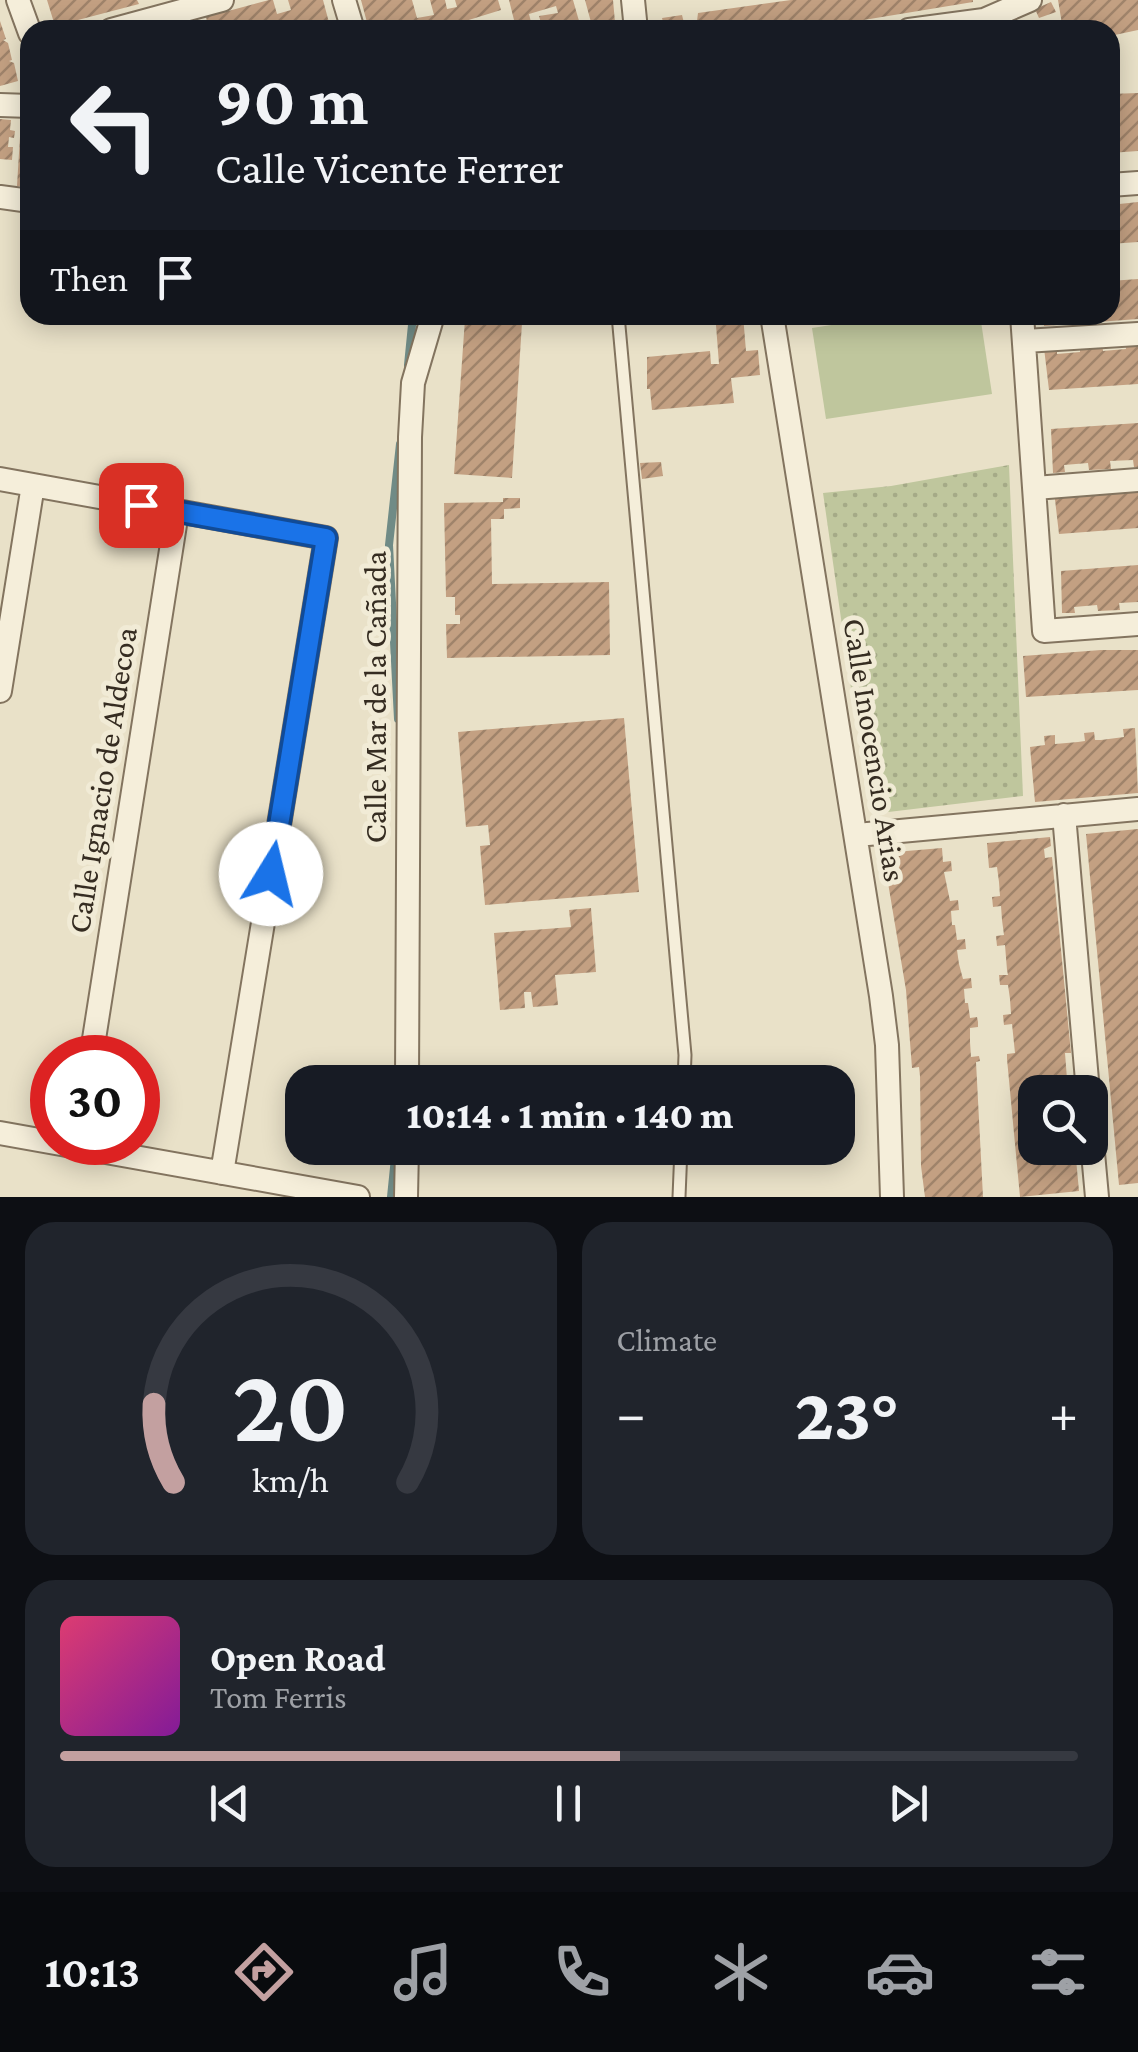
<!DOCTYPE html>
<html lang="en">
<head>
<meta charset="utf-8">
<style>
  body { margin:0; font-family:"Crimson Pro",serif; background:#20242c; color:#f1f3f6; height:100vh; display:flex; flex-direction:column; font-size:38px; white-space:nowrap }
  * { box-sizing:border-box; margin:0 }
  p { font-size:32px; color:#9ea1a6 }
  .icon { flex:none; width:55px; height:55px; fill:none; stroke:currentColor; stroke-width:2; stroke-linecap:round; stroke-linejoin:round }
  .map { position:relative; height:1197px; overflow:hidden }
  .details { display:flex; flex-direction:column; gap:25px; padding:25px; background:#0d0f14; flex:1 }
  .details>* { flex:none }
  .banner { position:absolute; left:20px; top:20px; width:1100px; height:305px; border-radius:30px; box-shadow:0 5px 25px #0003; background:#171b24; color:#f1f3f6; overflow:hidden }
  .buttons { position:absolute; left:1018px; top:1075px; display:grid; gap:20px }
  .buttons a { display:grid; place-items:center; width:90px; height:90px; border-radius:20px; background:#171b24; box-shadow:0 5px 25px #0003; font-size:50px }
  .speed { position:absolute; left:30px; top:1035px; display:flex; gap:20px; font-size:50px; font-weight:700; text-align:center }
  .speed>* { display:grid; place-content:center; width:130px; height:130px; border-radius:50%; background:#171b24; box-shadow:0 5px 25px #0003; line-height:1 }
  .speed .limit { border:15px solid #d22; background:#fff; color:#111 }
  .pin { position:absolute; display:grid; place-items:center; width:85px; height:85px; color:#fff; margin:-42px; border-radius:20px; box-shadow:0 5px 15px #0006 }
  .me { position:absolute; width:110px; margin:-55px; rotate:9deg; stroke-linejoin:round; filter:drop-shadow(0 0 8px #0008) }
  .turn { display:flex; align-items:center; gap:35px; height:210px; padding:0 30px; font-size:45px }
  .turn .icon { width:130px; height:130px; stroke-width:2.5 }
  .turn b { display:block; font-size:70px; line-height:85px }
  .then { display:flex; align-items:center; height:95px; padding:0 30px; background:#0003; gap:20px; font-size:38px }
  .big { font-size:75px; font-weight:800; line-height:1.1 }
  .details .widget { flex:1; display:flex; flex-direction:column; justify-content:center; gap:15px; min-width:0; padding:0 35px; border-radius:30px; background:#20242c }
  .details .dial { align-items:center; gap:0 }
  .dial svg { height:260px; overflow:visible; fill:none; stroke:#363941; stroke-width:7; stroke-linecap:round; text-anchor:middle }
  .dial text { fill:#f1f3f6; stroke:none }
  .song { display:flex; align-items:center; gap:30px }
  .cover { width:120px; height:120px; border-radius:15px; background:linear-gradient(135deg,hsl(340 70% 55%),hsl(290 70% 35%)) }
  .played { height:10px; border-radius:5px; background:linear-gradient(90deg,#c3a0a0 55%,#363941 55%) }
  .keys { display:flex; justify-content:space-around; direction:ltr }
  .heat { display:flex; justify-content:space-between; align-items:center; font-size:55px; direction:ltr }
  .details .tiles { flex:1; display:grid; gap:25px; grid-template-columns:1fr 1fr }
  .widget:last-child { grid-column:span 2 }
  .trip { position:absolute; left:285px; top:1065px; width:570px; height:100px; border-radius:30px; background:#171b24; box-shadow:0 5px 25px #0003; font-weight:800; line-height:100px; text-align:center }
  .menu { display:flex; height:160px; justify-content:space-around; align-items:center; background:#090b0e; color:#9ea1a6 }
  .menu .icon { width:70px; height:70px }
  .menu .on { color:#c3a0a0 }
  .menu b { font-size:45px; color:#f1f3f6 }
  .map>svg:first-child { display:block }
</style>
</head>
<body>
<div class="map">
<svg width="1138" height="1197" viewBox="0 0 1138 1197">
  <defs>
    <pattern id="park-dots" width="8" height="8" patternUnits="userSpaceOnUse" patternTransform="scale(2.5)"><rect width="8" height="8" fill="#bfc69d"/><path d="M2 2h.1M6 6h.1" fill="none" stroke="#a5aa87" stroke-width="1.8" stroke-linecap="round"/></pattern>
    <pattern id="building-hatch" width="6" height="6" patternUnits="userSpaceOnUse" patternTransform="scale(2.5)"><rect width="6" height="6" fill="#c3a082"/><path d="M-1 1l2-2M0 6l6-6M5 7l2-2" fill="none" stroke="#9f836a"/></pattern>
  </defs>
  <rect width="100%" height="100%" fill="#e9e1c8"/>
  <!-- park -->
  <path fill="url(#park-dots)" d="M1009 465 1023 796 880 813 855 716 823 493 891 486Z"/>
  <!-- garden -->
  <path fill="#bfc69d" d="M896 315H980L992 394 826 419 812 328Z"/>
  <g fill="none" stroke-linecap="round" stroke-linejoin="round">
    <!-- stream -->
    <path stroke="#708b86" stroke-width="8" d="M408 365 413 315
      M398 719 389 545 400 444
      M391 1197 396 1148"/>
  </g>
  <!-- building -->
  <path fill="url(#building-hatch)" d="M47 0H137L139 4 55 26Z
    M269 0H273L277 14 291 10 288 0H323L331 30H270L268 21 259 23 261 30H209L206 17Z
    M361 0H412L417 18 434 15 430 0H445L447 9 457 7 455 0H498L501 10 459 23 461 30H454L451 23 435 26 436 30H369Z
    M509 0H573L581 28 592 26 585 0H613L615 22H619L620 30H543L539 16 558 13 556 6 529 14 533 30H506L505 27 515 24Z
    M791 0H973V2L803 30H658L657 24 663 22 662 18 682 15 684 23 697 21 698 13Z
    M1058 0H1138V30L1110 36V30H1063Z
    M1051 2 1056 12 1039 18 1035 9Z
    M0 21 6 39 3 40 8 43 12 60 9 61 14 63 18 81 0 86Z
    M1138 93V151L1110 153V94Z
    M0 119 11 120 10 130 15 131 14 138 9 137 8 147H13L12 160 0 159Z
    M21 120H30V187L17 186Z
    M1138 202V242L1110 244V205Z
    M1138 279V319L1044 326V315H1110V281Z
    M725 315H743L746 351 758 350 760 375 731 378 734 403 652 410 650 389H647V357L710 351 711 364H719L716 325 726 324Z
    M465 319 522 323 512 478 454 474Z
    M1138 341V384L1049 390 1044 348 1057 347V354L1080 352V345L1102 344 1103 351 1114 350 1126 349 1125 342Z
    M1138 423V467H1134L1133 460 1110 461 1111 469 1089 470 1088 463 1064 465 1065 472 1053 473 1051 429Z
    M661 462 663 476 642 479 640 463Z
    M1054 491H1138V528L1059 534Z
    M503 498H520V508L504 509V519H491L492 584 609 582 610 655 447 658 446 624H460V615H455V597H446L444 503 503 502Z
    M1138 565V602L1119 603 1120 610 1098 611 1097 605 1074 607 1075 613H1062L1061 571Z
    M1101 650H1138V690L1026 697 1023 656Z
    M624 718 639 892 485 905 480 846 490 845 488 825 466 827 458 732Z
    M1135 728 1138 793 1035 802 1030 747 1045 745 1044 736 1055 735V744L1078 742 1085 741 1084 733 1094 732 1095 740H1101L1124 737 1123 729Z
    M1138 829V1183L1119 1185 1086 834Z
    M1050 837 1051 846 1044 849 1045 858 1052 857 1071 1053H1065L1068 1092H1035V1148H1075L1079 1191 1020 1197 1007 1059V1054L1015 1053 1012 1024 1004 1025 1003 1015 1011 1014 1010 999 1008 985H1000L999 975H1008L1007 970 1005 945 997 946 996 936 1004 935 1002 920 1001 906 993 907 992 897 1000 896 999 882 997 867 989 868 987 843Z
    M942 848 943 862 951 861 952 871 944 872 950 901 958 900 959 910 951 911 952 925H955L957 940 965 939 966 949 957 950 959 964 963 979 971 978 972 988 964 989 965 1003H968L970 1018 977 1017 978 1022V1027L970 1028V1042L971 1057 979 1056 980 1061 976 1062 977 1081 983 1197H925L921 1166 920 1076 919 1067 912 1068 906 990 883 853Z
    M591 908 596 972 555 975 558 1005 533 1007 531 992H524L525 1008 500 1010 494 933 571 927 569 910Z"/>
  <g fill="none" stroke-linecap="round" stroke-linejoin="round">
    <!-- service casing -->
    <g stroke="#83745f" stroke-width="15">
      <path id="service" d="M618 315 685 1055 684 1082
        M679 1197 681 1148"/>
    </g>
    <!-- minor casing -->
    <g stroke="#83745f" stroke-width="26">
      <path id="minor" d="M18 0 30 33
        M344 0 353 30
        M633 0 636 30
        M111 30 222 0
        M909 30 984 20 1030 0
        M0 105 30 106
        M1110 185 1138 183
        M0 197 30 201
        M772 315 881 996 887 1045 892 1197
        M1022 315 1044 631 1138 624
        M1025 341 1138 334
        M0 479 326 538 222 1173
        M1035 488 1138 480
        M0 691 33 485
        M1064 815 1088 1092
        M857 835 1138 809
        M91 1058 177 512
        M407 1082 410 437 413 383 433 315
        M1090 1120 1097 1197
        M0 1133 358 1197
        M406 1197 407 1148"/>
    </g>
    <!-- service -->
    <use href="#service" stroke="#f5eeda" stroke-width="11"/>
    <!-- minor -->
    <use href="#minor" stroke="#f5eeda" stroke-width="22"/>
  </g>
  <g fill="none" stroke-linecap="round" stroke-linejoin="round">
    <!-- route casing -->
    <g stroke="#114b97" stroke-width="25">
      <path id="route" d="M141 505 326 538 271 874"/>
    </g>
    <!-- route -->
    <use href="#route" stroke="#1a73e8" stroke-width="18"/>
  </g>
  <g text-anchor="middle" dominant-baseline="central" stroke-width="10" stroke-linejoin="round" paint-order="stroke">
    <!-- street labels -->
    <g font-size="32" fill="#352c21" stroke="#f1ebd6">
      <text transform="translate(375 697) rotate(-90)">Calle Mar de la Cañada</text>
      <text transform="translate(875 750) rotate(81)">Calle Inocencio Arias</text>
      <text transform="translate(102 780) rotate(-81)">Calle Ignacio de Aldecoa</text>
    </g>
  </g>
</svg>
<div class="buttons">
<a><svg class="icon" aria-label="search" viewBox="0 0 24 24"><circle cx="10" cy="10" r="6"/><path d="M15 15l6 6"/></svg></a>
</div>
<div class="speed"><div class="limit">30</div></div>
<div class="pin" style="left:141px;top:505px;background:#d93025"><svg class="icon" aria-label="arrive" viewBox="0 0 24 24"><path d="M6 21V4h12l-3 4 3 4H6"/></svg></div>
<svg class="me" style="left:271px;top:874px" viewBox="-20 -20 40 40"><circle r="19" fill="#fff"/><path d="M0-13L10 11 0 6-10 11z" fill="#1a73e8"/></svg>
<div class="trip">10:14 · 1 min · 140 m</div>
<div class="banner">
<div class="turn"><svg class="icon" aria-label="left" viewBox="0 0 24 24"><path d="M17 20v-9H6M10 6l-5 5 5 5"/></svg><div><b>90 m</b>Calle Vicente Ferrer</div></div>
<div class="then">Then<svg class="icon" aria-label="arrive" viewBox="0 0 24 24"><path d="M6 21V4h12l-3 4 3 4H6"/></svg></div>
</div>
</div>
<section class="details">
<div class="tiles">
<div class="widget dial"><svg viewBox="0 0 100 80">
<path d="M14 69A42 42 0 1 1 86 69"/>
<path d="M14 69A42 42 0 0 1 8 45" stroke="#c3a0a0"/>
<text x="50" y="56" font-size="32" font-weight="700">20</text>
<text x="50" y="72" font-size="11">km/h</text>
</svg></div>
<div class="widget"><p>Climate</p>
<div class="heat"><a>−</a><b class="big">23°</b><a>+</a></div>
</div>
<div class="widget">
<div class="song"><i class="cover"></i><div><b>Open Road</b><p>Tom Ferris</p></div></div>
<div class="played"></div>
<div class="keys"><svg class="icon" aria-label="previous" viewBox="0 0 24 24"><path d="M18 5L8 12l10 7zM5 5v14"/></svg><svg class="icon" aria-label="pause" viewBox="0 0 24 24"><path d="M8 5v14M16 5v14"/></svg><svg class="icon" aria-label="next" viewBox="0 0 24 24"><path d="M6 5l10 7-10 7zM19 5v14"/></svg></div>
</div>
</div>
</section>
<nav class="menu">
<b>10:13</b>
<svg class="icon on" aria-label="directions" viewBox="0 0 24 24"><path d="M12 3l9 9-9 9-9-9zM9 14v-3h6M13 9l2 2-2 2"/></svg>
<svg class="icon" aria-label="music" viewBox="0 0 24 24"><path d="M9 18V5l10-2v13"/><circle cx="6" cy="18" r="3"/><circle cx="16" cy="16" r="3"/></svg>
<svg class="icon" aria-label="phone" viewBox="0 0 24 24"><path d="M5 4h4l2 5-3 2q2 4 5 5l2-3 5 2v4C11 20 4 13 5 4z"/></svg>
<svg class="icon" aria-label="climate" viewBox="0 0 24 24"><path d="M12 3v18M4 7l16 10M4 17L20 7"/></svg>
<svg class="icon" aria-label="car" viewBox="0 0 24 24"><path d="M5 17H2v-5l4-1 3-4h7l3 4 3 1v5h-3M9 17h6M6 11h13"/><circle cx="7" cy="17" r="2"/><circle cx="17" cy="17" r="2"/></svg>
<svg class="icon" aria-label="filters" viewBox="0 0 24 24"><path d="M4 7h16M4 17h16"/><circle cx="9" cy="7" r="2"/><circle cx="15" cy="17" r="2"/></svg>
</nav>
</body>
</html>
